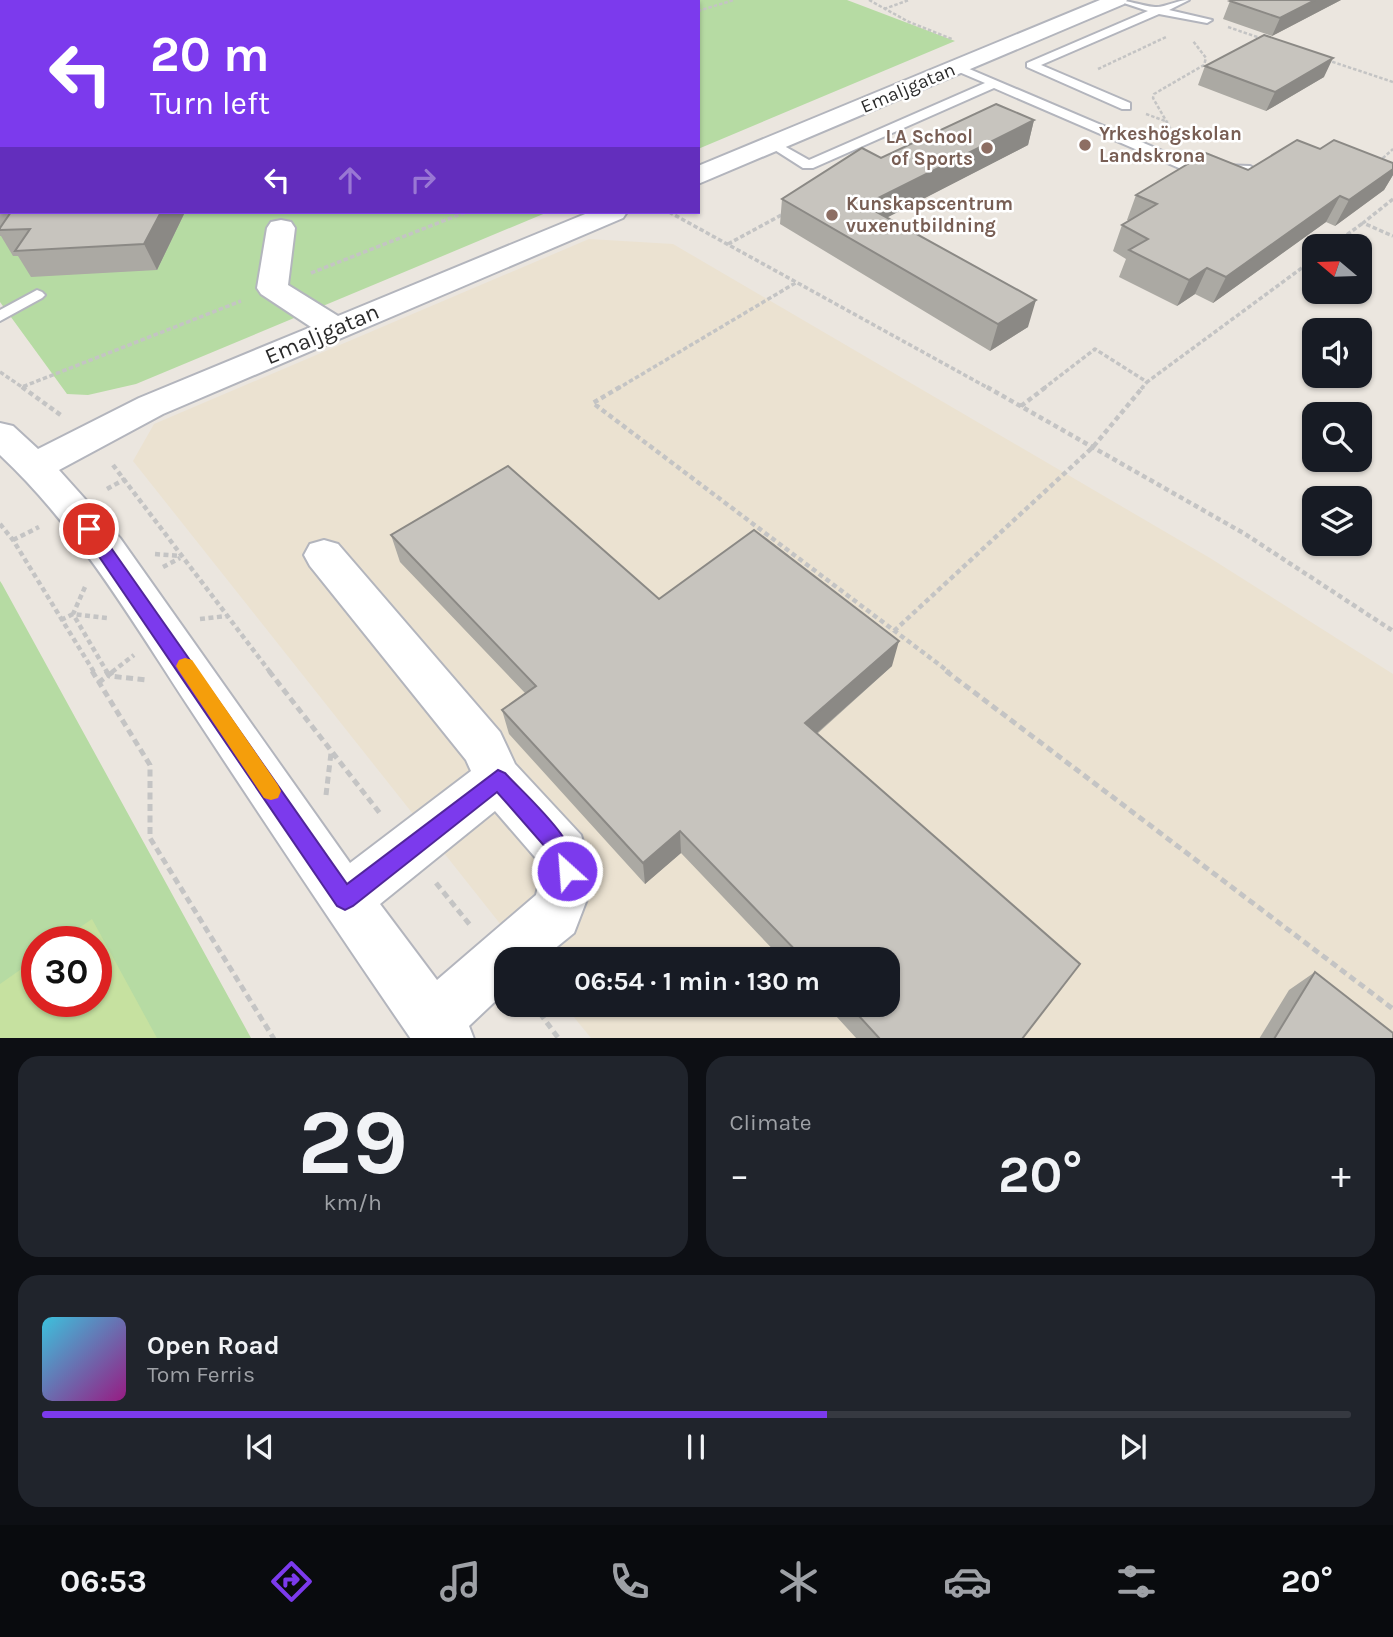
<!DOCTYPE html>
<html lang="en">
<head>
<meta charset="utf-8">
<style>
  body { margin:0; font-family:Karla,sans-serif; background:#20242c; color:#f1f3f6; height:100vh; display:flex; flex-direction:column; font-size:26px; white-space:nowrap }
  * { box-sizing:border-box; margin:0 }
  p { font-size:23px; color:#9ea1a6 }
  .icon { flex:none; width:38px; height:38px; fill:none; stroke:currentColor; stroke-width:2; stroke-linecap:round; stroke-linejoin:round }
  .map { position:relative; height:1038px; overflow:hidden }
  .drawer { display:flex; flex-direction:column; gap:18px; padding:18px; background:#0d0f14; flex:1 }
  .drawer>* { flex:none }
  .top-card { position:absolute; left:0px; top:0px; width:700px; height:214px; box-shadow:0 2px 5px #0004; background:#7c3aed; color:#fff; overflow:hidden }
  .needle { width:46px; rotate:289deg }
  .controls { position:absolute; left:1302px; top:234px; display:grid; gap:14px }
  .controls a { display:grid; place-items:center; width:70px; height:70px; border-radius:14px; background:#171b24; box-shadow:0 2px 5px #0004; font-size:35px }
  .speed { position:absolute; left:21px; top:926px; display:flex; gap:14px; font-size:35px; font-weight:700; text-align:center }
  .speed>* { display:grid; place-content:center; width:91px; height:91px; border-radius:50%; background:#171b24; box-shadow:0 2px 5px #0004; line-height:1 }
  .speed .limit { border:10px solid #d22; background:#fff; color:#111 }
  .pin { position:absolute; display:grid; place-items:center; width:60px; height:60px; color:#fff; margin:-30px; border:4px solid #fff; border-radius:50%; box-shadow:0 2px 7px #0007 }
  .me { position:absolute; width:77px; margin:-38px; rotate:334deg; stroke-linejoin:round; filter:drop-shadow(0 0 5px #0008) }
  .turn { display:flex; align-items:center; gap:24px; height:147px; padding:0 35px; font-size:32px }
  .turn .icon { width:91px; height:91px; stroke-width:2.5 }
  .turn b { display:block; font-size:49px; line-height:60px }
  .lanes { display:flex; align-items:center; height:66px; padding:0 35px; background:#0003; justify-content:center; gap:35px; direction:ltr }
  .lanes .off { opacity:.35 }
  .big { font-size:52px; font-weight:700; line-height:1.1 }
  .drawer .tile { flex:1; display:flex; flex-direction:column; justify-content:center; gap:10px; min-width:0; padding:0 24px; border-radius:21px; background:#20242c }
  .drawer .dial { align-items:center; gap:0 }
  .dial b { font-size:91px; line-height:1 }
  .song { display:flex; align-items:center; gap:21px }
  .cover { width:84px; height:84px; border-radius:10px; background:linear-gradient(135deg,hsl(190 70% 55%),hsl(310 70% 35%)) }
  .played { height:7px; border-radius:4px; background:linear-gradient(90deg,#7c3aed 60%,#363941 60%) }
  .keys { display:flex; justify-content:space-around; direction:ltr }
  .heat { display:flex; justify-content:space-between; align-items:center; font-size:38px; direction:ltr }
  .drawer .tiles { flex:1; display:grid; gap:18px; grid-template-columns:1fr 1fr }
  .tile:last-child { grid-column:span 2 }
  .trip { position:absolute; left:494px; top:947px; width:406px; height:70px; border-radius:21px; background:#171b24; box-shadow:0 2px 5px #0004; font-weight:700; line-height:70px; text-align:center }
  .tabs { display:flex; height:112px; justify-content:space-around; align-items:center; background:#090b0e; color:#9ea1a6 }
  .tabs .icon { width:49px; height:49px }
  .tabs .active { color:#7c3aed }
  .tabs b { font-size:32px; color:#f1f3f6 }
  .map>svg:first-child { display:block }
</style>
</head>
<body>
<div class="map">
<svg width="1393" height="1039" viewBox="0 0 1393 1039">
  <rect width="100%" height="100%" fill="#ebe6df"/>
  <!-- education -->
  <path fill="#ebe2d1" d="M589 239 673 244 1210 558 1393 674V1038H591L564 1005 887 1004V959H528L133 461 154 424Z"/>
  <!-- green -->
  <path fill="#b6dba3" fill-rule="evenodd" d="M219 0H847L955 41 698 149V2H212Z
    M0 55 2 212H548L136 384 88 395 67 394 0 302Z
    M0 581 2 584 251 1038H0ZM37 942H96V1001H37Z"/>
  <!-- pitch -->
  <path fill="#c6e1a0" d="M92 919 157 1038H0V984L37 958V1001H96V942L60 941Z"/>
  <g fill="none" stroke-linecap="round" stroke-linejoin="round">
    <!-- lane casing -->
    <g stroke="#b3b5bd" stroke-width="4">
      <path id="lane" d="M1115 0C1129 0 1141 6 1155 7 1164 8 1177 0 1189 0L1169 10 1212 20 1207 23 1159 14 1041 65 1130 103V109H1122L1027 67V63L1148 11Z
        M952 65H960L1193 164 1250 166 1257 170 1250 174 1186 171 994 88 813 168H803L767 145 769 142H777L809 160 985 83 952 69Z
        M37 290 42 292 45 295 42 298 0 321V310Z"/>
    </g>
    <!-- street casing -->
    <g stroke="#b3b5bd" stroke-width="4">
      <path id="street" d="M1100 0H1127L1124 4 698 184V166Z
        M590 212H627L623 218 163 414 59 470 120 538 350 863 471 771 466 760 310 566 304 555 310 544 324 540 338 544 500 732 515 764 581 835 592 871 589 894 574 933 542 959H506V991L469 1026 474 1039H411C336 930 263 820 190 709 132 621 78 528 0 455V423L13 426 38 449 139 398 311 327 261 294 257 288 267 228 271 222 281 220 291 222 295 228 288 285 338 316ZM495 811 540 863 542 871 536 895 437 980 380 904Z"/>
    </g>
    <!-- path-far3 -->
    <path stroke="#c4c4c4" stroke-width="2.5" stroke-dasharray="3.5 2" stroke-linecap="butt" d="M307 0 310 2
      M869 0 909 22 952 39
      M106 2 113 0
      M193 2 200 0
      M598 2 604 0
      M884 9 909 0
      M698 11 734 0
      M1228 27 1263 39
      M1327 60 1393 82
      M1098 69 1166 37
      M1146 114 1168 122
      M1173 133 1153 98 1154 94 1204 65 1206 58 1193 41
      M1386 163 1383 158 1393 149"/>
    <!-- path-far2 -->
    <path stroke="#c4c4c4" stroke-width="3.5" stroke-dasharray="4.5 2.5" stroke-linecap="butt" d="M1393 199 1363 223 1393 236
      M669 212 990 389
      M728 244 785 213
      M1330 247 1363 223
      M311 273 466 212
      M0 372 22 387 241 301
      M22 387 25 389
      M617 389 797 282
      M1043 389 1095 349 1147 382 1314 259
      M1141 389 1147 382"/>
    <!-- path-far1 -->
    <path stroke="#c4c4c4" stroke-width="4.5" stroke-dasharray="5 3.5" stroke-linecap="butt" d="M22 387 62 416
      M620 387 593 403 949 672
      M987 387 1245 534 1393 631
      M1021 406 1046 387
      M113 465 270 672
      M107 489 125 479
      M0 524 13 540 94 672
      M13 540 39 527
      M155 554 181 556
      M163 567 180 558
      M85 587 73 614 107 672
      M200 619 227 616
      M61 620 73 614 107 618
      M894 631 1093 447 1143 387
      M112 672 134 655"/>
    <!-- path -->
    <path stroke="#c4c4c4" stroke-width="5" stroke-dasharray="7 4.5" stroke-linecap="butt" d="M92 671 150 765V838L274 1039
      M106 671 109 676 146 680
      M269 671 382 816
      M946 671 1393 1009
      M98 683 114 671
      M326 795 331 753
      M436 883 470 925
      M533 1004 559 1039"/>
    <!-- lane -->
    <use href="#lane" fill="#fff" fill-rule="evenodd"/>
    <!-- street -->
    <use href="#street" fill="#fff" fill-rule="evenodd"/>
  </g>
  <!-- wall -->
  <path fill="#aba9a3" d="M1341 0 1272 36 1223 19 1230 1Z
    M1205 66 1324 77 1266 111 1198 85Z
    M1034 120 1028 145 887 217 1028 327 990 351 780 224 782 199Z
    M1320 149 1393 163V175L1384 190 1335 226 1326 222 1213 303 1195 294 1177 306 1119 277 1126 259 1113 251 1122 225 1129 221 1127 220 1136 195 1248 170Z
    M2 181V212H185L157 270 31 277 18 256H13L1 236H0V183Z
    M391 535 659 599 892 666 817 734 1022 1039H857L825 1004H887V959H782L681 853 645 884 509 734 502 710 525 693 400 562Z
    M1315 972 1393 1039H1259L1289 990Z"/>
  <!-- shaded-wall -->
  <path fill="#8b8985" d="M1315 0H1341L1272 36 1280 18Z
    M0 16H2V36H1Z
    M1333 58 1324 77 1266 111 1275 92Z
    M1034 120 1028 145 861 231 864 205Z
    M1393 169V175L1384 190 1335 226 1349 200Z
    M1340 196 1326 222 1213 303 1226 277Z
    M161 212H185L157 270 144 244Z
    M1207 268 1195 294 1177 306 1189 280Z
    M1036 300 1028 327 990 351 998 324Z
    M899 641 892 666 801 747 805 723Z
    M680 831 681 853 645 884 643 863Z"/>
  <!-- building -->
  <path fill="#c7c4be" stroke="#8b8985" stroke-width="2" d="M0 0H31H29L30 2H2V16H0Z
    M1233 0H1315L1280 18 1230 1Z
    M1264 35 1333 58 1275 92 1205 66Z
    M996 104 1034 120 864 205 1036 300 998 324 782 199 862 148 881 158Z
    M1297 140 1320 149 1334 140 1393 163V169L1349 200 1340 196 1226 277 1207 268 1189 280 1129 250 1148 239 1122 225 1157 204 1136 195 1206 153 1248 170Z
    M2 181V209H0V183Z
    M11 212H161L144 244 15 251 30 229 0 230V228Z
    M508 466 659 599 754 530 899 641 805 723 1080 964 1022 1039H880L848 1004H887V959H804L680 831 643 863 502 710 536 686 391 535Z
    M1315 972 1393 1033V1039H1274Z"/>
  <!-- route -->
  <path fill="#7c3aed" stroke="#51269a" stroke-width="2" d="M89 523 95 525 347 884 498 770 505 773C525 795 587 848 575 878L567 881 560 878 554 857 497 792 353 906 345 910 337 906 83 533 81 529 83 525Z"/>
  <!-- slow -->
  <path fill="#f59e0b" d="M185 658 192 660 278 785 281 791 278 798 271 800 264 798 179 671 176 666 179 660Z"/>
  <!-- markers -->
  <g fill="#8d6e63" stroke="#fff" stroke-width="2.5">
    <circle cx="1085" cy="145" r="7"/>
    <circle cx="987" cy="148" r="7"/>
    <circle cx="832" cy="215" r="7"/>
  </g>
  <g text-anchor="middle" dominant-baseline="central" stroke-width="5" stroke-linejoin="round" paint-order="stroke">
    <!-- far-street labels -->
    <g font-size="19" fill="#2b2b2b" stroke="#fff">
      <text transform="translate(908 88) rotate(-23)">Emaljgatan</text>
    </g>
    <!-- far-education labels -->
    <g font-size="19" font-weight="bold" fill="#785e54" stroke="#fff" text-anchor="start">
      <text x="1099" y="134">Yrkeshögskolan<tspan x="1099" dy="22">Landskrona</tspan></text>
      <text x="973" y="137" text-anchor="end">LA School<tspan x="973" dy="22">of Sports</tspan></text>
      <text x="846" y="204">Kunskapscentrum<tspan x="846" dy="22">vuxenutbildning</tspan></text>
    </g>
    <!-- street labels -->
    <g font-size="23" fill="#2b2b2b" stroke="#fff">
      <text transform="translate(322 334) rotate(-23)">Emaljgatan</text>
    </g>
  </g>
</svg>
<div class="controls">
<a><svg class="needle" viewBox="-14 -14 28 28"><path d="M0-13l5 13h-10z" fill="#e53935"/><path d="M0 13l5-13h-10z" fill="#9ea1a6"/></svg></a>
<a><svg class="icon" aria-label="sound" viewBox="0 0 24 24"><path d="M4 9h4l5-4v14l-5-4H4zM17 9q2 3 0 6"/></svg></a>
<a><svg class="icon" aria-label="search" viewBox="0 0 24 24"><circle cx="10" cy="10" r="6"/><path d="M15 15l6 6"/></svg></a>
<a><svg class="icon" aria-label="layers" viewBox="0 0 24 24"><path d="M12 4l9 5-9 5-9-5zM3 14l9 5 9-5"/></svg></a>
</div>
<div class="speed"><div class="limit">30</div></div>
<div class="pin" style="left:89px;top:529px;background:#d93025"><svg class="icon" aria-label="arrive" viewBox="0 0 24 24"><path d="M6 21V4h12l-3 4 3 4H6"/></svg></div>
<svg class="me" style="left:567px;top:871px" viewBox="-20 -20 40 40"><circle r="17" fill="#7c3aed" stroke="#fff" stroke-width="3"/><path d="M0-11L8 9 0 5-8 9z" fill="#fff"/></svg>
<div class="trip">06:54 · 1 min · 130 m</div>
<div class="top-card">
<div class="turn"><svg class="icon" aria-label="left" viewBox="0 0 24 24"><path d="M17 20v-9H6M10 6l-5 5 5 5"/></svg><div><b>20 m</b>Turn left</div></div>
<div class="lanes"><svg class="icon" aria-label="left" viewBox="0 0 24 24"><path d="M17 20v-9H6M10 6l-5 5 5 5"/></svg><svg class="icon off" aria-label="ahead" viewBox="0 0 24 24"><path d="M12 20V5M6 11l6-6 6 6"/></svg><svg class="icon off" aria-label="right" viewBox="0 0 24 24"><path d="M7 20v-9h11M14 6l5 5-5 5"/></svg></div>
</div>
</div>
<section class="drawer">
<div class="tiles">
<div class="tile dial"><b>29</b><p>km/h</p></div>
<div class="tile"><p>Climate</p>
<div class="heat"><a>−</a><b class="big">20°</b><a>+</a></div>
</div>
<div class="tile">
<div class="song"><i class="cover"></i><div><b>Open Road</b><p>Tom Ferris</p></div></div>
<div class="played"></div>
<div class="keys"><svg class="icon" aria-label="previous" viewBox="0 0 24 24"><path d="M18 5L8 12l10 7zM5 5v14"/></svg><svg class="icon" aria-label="pause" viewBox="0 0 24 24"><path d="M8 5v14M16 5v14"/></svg><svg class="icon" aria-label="next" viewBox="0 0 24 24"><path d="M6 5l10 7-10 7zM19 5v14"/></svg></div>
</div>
</div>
</section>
<nav class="tabs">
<b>06:53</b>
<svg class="icon active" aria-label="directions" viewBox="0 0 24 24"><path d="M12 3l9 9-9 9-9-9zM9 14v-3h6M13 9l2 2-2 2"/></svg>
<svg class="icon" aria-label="music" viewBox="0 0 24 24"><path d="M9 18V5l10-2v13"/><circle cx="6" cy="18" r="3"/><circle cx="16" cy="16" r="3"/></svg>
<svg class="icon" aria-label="phone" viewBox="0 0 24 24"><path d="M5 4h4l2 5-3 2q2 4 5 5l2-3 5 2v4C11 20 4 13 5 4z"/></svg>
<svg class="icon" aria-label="climate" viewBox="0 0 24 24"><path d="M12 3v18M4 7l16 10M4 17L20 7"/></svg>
<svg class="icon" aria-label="car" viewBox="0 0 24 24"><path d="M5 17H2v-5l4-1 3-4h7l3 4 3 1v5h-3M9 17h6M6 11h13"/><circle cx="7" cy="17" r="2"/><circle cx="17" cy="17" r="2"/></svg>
<svg class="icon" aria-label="filters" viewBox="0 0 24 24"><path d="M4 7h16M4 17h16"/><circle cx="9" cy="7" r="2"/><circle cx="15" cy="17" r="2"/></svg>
<b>20°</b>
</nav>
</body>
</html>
